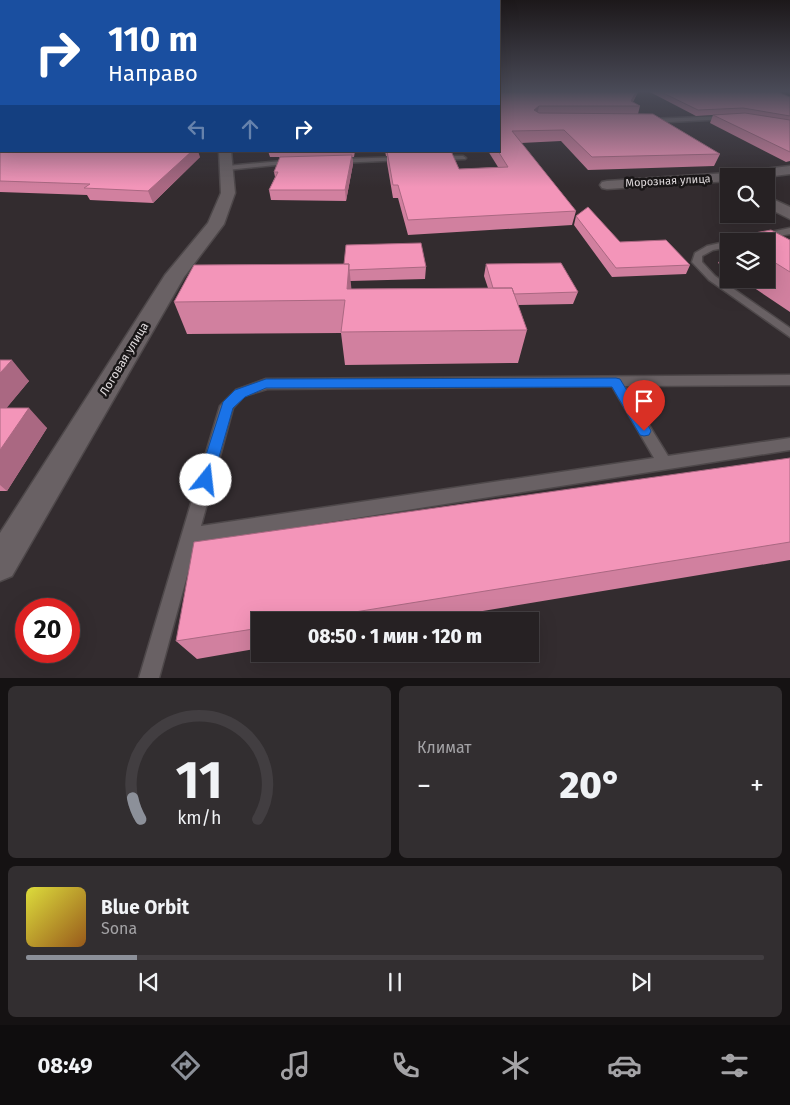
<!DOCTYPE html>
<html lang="ru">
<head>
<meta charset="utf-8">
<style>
  body { margin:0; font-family:"Fira Sans",sans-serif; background:#322e30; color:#f1f3f6; height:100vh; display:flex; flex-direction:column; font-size:19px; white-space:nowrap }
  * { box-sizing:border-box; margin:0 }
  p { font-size:16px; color:#a4a3a6 }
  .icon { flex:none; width:28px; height:28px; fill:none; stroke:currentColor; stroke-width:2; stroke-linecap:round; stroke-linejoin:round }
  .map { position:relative; height:678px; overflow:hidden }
  .drawer { display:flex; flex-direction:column; gap:8px; padding:8px; background:#151213; flex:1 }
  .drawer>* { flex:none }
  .hud { position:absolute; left:0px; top:0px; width:500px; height:152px; box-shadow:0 5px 20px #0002,0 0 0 1px #423e41; background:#1a4fa0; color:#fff; overflow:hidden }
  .buttons { position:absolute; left:720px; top:168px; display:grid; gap:10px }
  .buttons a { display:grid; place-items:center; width:55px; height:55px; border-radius:0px; background:#262123; box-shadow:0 5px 20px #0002,0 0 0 1px #423e41; font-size:25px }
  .speed { position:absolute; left:15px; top:598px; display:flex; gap:10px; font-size:25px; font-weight:700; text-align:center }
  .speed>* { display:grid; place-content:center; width:65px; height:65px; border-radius:50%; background:#262123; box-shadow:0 5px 20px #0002,0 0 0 1px #423e41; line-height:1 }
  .speed .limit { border:8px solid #d22; background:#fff; color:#111 }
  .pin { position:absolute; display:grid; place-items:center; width:42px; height:42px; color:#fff; margin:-51px -21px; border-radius:50% 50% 50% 0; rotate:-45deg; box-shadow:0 0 5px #0007 }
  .pin .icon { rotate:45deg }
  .me { position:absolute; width:55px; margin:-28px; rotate:16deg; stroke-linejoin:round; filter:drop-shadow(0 0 4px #0008) }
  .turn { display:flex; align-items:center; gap:18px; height:105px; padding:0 25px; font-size:22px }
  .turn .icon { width:65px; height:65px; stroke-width:2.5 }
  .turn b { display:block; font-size:35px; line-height:42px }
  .lanes { display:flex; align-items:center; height:48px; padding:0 25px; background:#0003; justify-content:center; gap:25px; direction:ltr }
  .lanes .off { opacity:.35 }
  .big { font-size:38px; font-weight:800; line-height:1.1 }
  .drawer .widget { flex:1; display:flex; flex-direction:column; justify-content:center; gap:8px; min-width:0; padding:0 18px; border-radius:8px; background:#322e30 }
  .drawer .dial { align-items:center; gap:0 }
  .dial svg { height:130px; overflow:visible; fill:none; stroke:#423e41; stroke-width:7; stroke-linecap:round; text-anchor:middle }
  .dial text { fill:#f1f3f6; stroke:none }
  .song { display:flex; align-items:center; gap:15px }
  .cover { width:60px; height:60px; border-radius:8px; background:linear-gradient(135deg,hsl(60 70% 55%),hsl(30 70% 35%)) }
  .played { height:5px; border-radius:2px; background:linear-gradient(90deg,#8c9099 15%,#423e41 15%) }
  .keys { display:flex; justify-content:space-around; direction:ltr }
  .heat { display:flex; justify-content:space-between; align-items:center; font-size:28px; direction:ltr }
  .drawer .tiles { flex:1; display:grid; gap:8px; grid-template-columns:1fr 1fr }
  .widget:last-child { grid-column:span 2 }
  .trip { position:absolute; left:251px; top:612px; width:288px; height:50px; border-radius:0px; background:#262123; box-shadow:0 5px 20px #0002,0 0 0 1px #423e41; font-weight:800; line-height:50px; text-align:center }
  .dock { display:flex; height:80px; justify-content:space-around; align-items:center; background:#0f0d0e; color:#a4a3a6 }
  .dock .icon { width:35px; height:35px }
  .dock .active { color:#8c9099 }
  .dock b { font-size:22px; color:#f1f3f6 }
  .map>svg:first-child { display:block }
</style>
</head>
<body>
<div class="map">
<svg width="790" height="678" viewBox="0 0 790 678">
  <rect width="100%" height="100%" fill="#332c2f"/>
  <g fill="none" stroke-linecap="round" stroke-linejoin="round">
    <!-- service casing -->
    <g stroke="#4e484a" stroke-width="3">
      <path id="service" d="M726 116 728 119 650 123 647 121 650 119Z
        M463 156 466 158 465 159 439 160 436 158 439 156Z
        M403 157 405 158V160L339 163 336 161 339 159Z
        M293 160 295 161V163L227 170 224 168 227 166Z
        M790 228V234L753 241H738L742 238Z
        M729 241V247L713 250 702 256V262L715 276 790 328V337L709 280 692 262 695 253 707 246Z
        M790 375V385L625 386 668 456 790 438V450L196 543 159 678H139L220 406 236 390 266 379ZM612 386 654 458 201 526 233 408 244 396 267 389Z"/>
    </g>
    <!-- minor casing -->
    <g stroke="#4e484a" stroke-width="3">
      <path id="minor" d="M219 151H231L235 193 224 224 184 277 12 576 0 581V533L165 275 208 223 221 193Z
        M790 166V174L766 177 729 176V181L607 189 602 188 600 185 602 182 607 181 728 173Z
        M766 196 790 207V219L766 207Z"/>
    </g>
    <!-- service -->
    <use href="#service" fill="#696164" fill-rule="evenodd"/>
    <!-- minor -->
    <use href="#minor" fill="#696164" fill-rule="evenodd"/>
  </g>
  <!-- wall -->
  <path fill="#d1809f" d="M499 92H638L633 102 640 106 638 114 720 154 714 166 588 170 561 141 521 143 576 211 572 225 408 235 398 198H393L387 163V156H386L385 151H451L459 169 498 167 488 151H499Z
    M650 92H778L790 97V161L786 162 710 123 713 115 742 113 696 116Z
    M0 136 200 157 153 203 90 200 87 195 0 192Z
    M268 151H355L354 157H352L353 164 346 201 271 200 269 190 275 177 274 172 280 157H270Z
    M576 216 620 242 690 265 686 274 612 277 574 225Z
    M733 237 790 240V312L741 279H766V241H731Z
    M729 245V270L718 263Z
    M486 264 578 292 573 304 518 305 527 330 518 363 345 365 341 333 187 334 174 302 194 265 426 267 425 279 350 281 351 289 488 288 484 276Z
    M0 360 29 381 6 408 47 428 7 491H0Z
    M790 458V560L422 621H260V648L197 659 176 641Z"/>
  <!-- shaded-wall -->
  <path fill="#aa6882" d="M636 92H638L630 106 631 101Z
    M539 106 537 116 534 110Z
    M192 151H198L200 157 153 203 148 191Z
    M352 155 353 164 346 201 345 190Z
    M349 264 352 295 347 289Z
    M12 360 29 381 0 416V373Z
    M29 408 47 428 7 491 0 485V450Z"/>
  <!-- building -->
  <path fill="#f395b9" stroke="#aa6882" d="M499 92H636L631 101 640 106H539L534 110 539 113 653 114 720 154 592 157 564 130 512 131 576 211 408 220 398 185H393L387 151H451L459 169 508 167 498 151H499Z
    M661 92H778L790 97V116L743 108 698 110Z
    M745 113 790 120V152L713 115Z
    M1 135V151H192L148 191 84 188 90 184 0 181V136Z
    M352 155 345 190H269L278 172H274L280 157Z
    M588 207 620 242 666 240 690 265 616 268 576 216Z
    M771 230 790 240V272L766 257V241H740L733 237Z
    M421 243 426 267 349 270V264H344L346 245Z
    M561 263 578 292 514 294 512 288H493L486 264Z
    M349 264 347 289 512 288 527 330 341 332 345 300 174 302 194 265Z
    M0 360H12L0 373Z
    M0 408H29L0 450Z
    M790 458V542L299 621H260V628L176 641 194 542Z"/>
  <!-- sky -->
  <linearGradient id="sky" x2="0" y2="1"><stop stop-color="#1c181a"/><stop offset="0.49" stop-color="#4a4b58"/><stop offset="1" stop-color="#4a4b58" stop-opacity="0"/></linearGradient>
  <rect width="790" height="187" fill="url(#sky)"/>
  <!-- route -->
  <path fill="#1a73e8" stroke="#114b97" d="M616 378 620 379 649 427 651 431 649 435 644 436 640 435 612 387 266 388 245 397 233 408 211 485 206 487 200 485 198 480 223 402 235 390 266 379Z"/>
  <g text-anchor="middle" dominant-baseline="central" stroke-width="5" stroke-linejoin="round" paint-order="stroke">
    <!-- far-street labels -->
    <g font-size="11" fill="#ded9db" stroke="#191617">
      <text transform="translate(668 181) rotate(-3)">Морозная улица</text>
    </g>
    <!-- street labels -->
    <g font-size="12" fill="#ded9db" stroke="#191617">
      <text transform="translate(124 359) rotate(-59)">Логовая улица</text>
    </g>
  </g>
</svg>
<div class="buttons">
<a><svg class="icon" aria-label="search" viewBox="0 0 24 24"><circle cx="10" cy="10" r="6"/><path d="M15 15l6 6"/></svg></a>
<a><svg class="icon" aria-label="layers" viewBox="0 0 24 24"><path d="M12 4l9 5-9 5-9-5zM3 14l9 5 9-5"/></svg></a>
</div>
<div class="speed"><div class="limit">20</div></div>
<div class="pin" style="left:644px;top:431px;background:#d93025"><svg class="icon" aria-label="arrive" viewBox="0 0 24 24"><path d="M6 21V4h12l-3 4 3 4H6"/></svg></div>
<svg class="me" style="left:206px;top:480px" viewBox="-20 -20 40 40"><circle r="19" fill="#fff"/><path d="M0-13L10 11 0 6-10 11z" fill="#1a73e8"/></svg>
<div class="trip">08:50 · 1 мин · 120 m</div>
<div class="hud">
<div class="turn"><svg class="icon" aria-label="right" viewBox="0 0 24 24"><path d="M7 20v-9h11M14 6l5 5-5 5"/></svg><div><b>110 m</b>Направо</div></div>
<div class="lanes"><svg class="icon off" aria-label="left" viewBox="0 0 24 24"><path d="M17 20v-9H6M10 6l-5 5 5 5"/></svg><svg class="icon off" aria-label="ahead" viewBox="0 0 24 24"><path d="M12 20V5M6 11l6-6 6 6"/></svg><svg class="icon" aria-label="right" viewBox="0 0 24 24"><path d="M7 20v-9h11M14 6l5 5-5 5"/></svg></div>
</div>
</div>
<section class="drawer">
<div class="tiles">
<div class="widget dial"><svg viewBox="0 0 100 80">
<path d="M14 69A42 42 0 1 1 86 69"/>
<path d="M14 69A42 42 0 0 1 9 56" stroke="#8c9099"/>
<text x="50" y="56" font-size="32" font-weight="700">11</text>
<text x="50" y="72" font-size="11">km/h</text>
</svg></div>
<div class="widget"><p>Климат</p>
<div class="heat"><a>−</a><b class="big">20°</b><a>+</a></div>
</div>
<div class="widget">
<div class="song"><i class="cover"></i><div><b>Blue Orbit</b><p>Sona</p></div></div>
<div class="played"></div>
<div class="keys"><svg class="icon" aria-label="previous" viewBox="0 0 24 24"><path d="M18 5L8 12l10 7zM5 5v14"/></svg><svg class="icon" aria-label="pause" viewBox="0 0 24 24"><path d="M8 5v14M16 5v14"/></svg><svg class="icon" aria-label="next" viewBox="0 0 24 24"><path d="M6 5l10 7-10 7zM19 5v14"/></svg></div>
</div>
</div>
</section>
<nav class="dock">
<b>08:49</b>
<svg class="icon active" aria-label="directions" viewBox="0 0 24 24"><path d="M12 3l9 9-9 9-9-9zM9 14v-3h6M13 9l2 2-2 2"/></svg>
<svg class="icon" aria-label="music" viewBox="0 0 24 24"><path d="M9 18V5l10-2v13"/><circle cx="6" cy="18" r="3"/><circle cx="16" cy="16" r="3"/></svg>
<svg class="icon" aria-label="phone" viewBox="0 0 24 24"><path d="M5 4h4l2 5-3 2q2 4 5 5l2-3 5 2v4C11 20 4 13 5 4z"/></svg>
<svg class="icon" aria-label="climate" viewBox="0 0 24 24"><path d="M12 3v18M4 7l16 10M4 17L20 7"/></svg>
<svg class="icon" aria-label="car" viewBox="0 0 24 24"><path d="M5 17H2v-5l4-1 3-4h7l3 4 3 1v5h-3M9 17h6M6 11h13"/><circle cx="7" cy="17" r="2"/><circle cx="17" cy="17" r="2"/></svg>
<svg class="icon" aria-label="filters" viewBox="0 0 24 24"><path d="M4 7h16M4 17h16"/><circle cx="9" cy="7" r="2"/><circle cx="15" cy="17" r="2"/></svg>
</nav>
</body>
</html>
